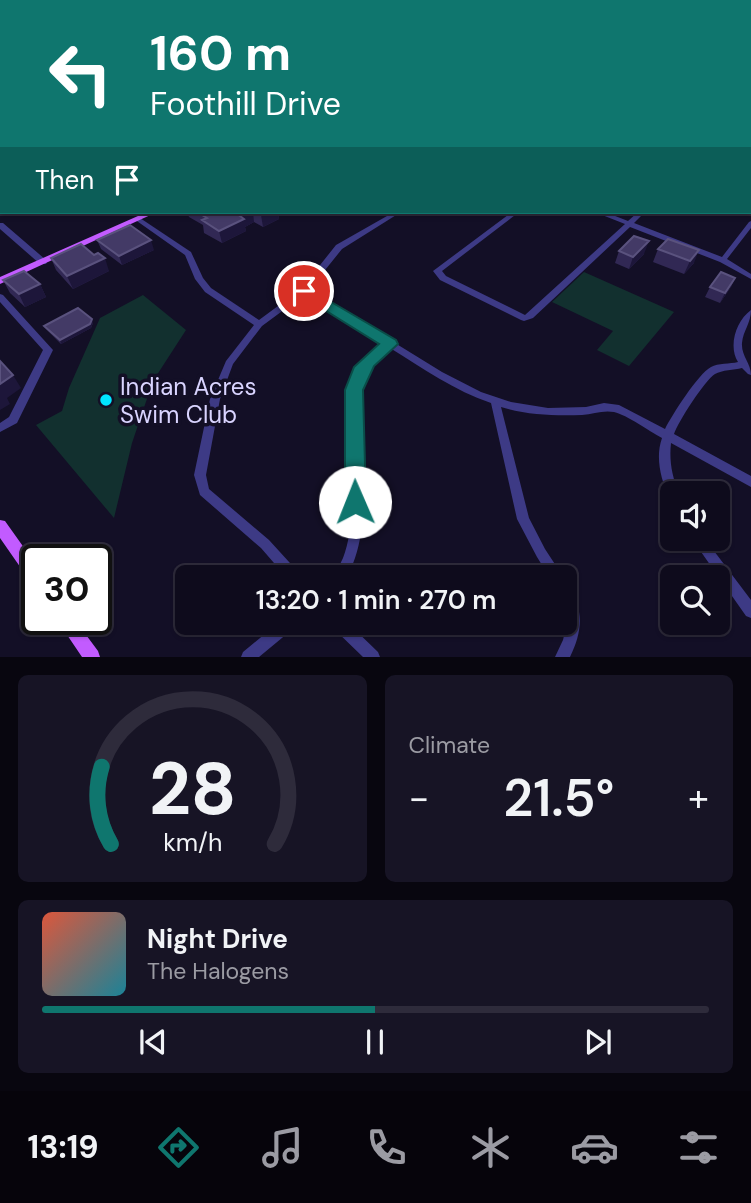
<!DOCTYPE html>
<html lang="en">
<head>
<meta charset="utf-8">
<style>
  body { margin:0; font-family:"DM Sans",sans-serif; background:#171425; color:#f1f3f6; height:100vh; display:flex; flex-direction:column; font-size:26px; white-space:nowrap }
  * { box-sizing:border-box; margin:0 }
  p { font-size:23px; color:#9b9ba3 }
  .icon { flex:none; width:38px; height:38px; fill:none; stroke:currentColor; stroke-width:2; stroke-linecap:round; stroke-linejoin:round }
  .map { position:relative; height:657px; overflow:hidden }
  .panel { display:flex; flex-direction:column; gap:18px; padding:18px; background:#08060f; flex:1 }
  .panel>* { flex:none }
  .top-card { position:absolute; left:0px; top:0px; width:752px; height:214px; box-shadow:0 2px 5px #0004,0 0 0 2px #2e2b3b; background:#0f766e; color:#fff; overflow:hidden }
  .fabs { position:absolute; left:660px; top:481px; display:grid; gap:14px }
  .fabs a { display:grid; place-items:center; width:70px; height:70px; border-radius:10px; background:#0e0b1c; box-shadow:0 2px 5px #0004,0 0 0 2px #2e2b3b; font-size:35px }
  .speed { position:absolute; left:21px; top:544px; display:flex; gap:14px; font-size:35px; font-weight:700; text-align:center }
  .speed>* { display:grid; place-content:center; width:91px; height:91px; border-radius:50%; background:#0e0b1c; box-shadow:0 2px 5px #0004,0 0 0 2px #2e2b3b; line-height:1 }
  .speed .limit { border:4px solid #111; border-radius:10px; background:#fff; color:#111 }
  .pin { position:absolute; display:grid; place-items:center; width:60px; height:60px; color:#fff; margin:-30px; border:4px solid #fff; border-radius:50%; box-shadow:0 2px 7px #0007 }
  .me { position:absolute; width:77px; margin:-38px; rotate:359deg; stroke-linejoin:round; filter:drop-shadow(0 0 5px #0008) }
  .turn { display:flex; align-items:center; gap:24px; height:147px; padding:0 35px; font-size:32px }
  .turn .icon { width:91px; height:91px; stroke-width:2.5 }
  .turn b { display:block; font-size:49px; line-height:60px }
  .then { display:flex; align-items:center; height:66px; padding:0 35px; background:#0003; gap:14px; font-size:26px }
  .big { font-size:52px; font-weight:600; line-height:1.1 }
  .panel .tile { flex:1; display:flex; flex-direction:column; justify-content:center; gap:10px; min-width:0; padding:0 24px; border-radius:10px; background:#171425 }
  .panel .dial { align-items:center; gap:0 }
  .dial svg { height:182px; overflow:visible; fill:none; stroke:#2e2b3b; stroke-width:7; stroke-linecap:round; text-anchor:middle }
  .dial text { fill:#f1f3f6; stroke:none }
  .song { display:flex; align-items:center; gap:21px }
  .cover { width:84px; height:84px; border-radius:10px; background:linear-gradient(135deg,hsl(10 70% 55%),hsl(190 70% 35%)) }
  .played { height:7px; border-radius:4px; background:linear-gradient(90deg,#0f766e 50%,#2e2b3b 50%) }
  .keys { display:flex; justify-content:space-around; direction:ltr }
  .heat { display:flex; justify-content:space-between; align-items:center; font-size:38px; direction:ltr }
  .panel .tiles { flex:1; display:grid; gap:18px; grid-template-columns:1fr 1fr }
  .tile:last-child { grid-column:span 2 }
  .trip { position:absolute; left:175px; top:565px; width:402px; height:70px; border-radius:10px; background:#0e0b1c; box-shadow:0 2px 5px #0004,0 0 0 2px #2e2b3b; font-weight:600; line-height:70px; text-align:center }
  .tabs { display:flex; height:112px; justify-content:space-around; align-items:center; background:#06040b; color:#9b9ba3 }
  .tabs .icon { width:49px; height:49px }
  .tabs .active { color:#0f766e }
  .tabs b { font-size:32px; color:#f1f3f6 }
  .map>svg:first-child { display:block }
</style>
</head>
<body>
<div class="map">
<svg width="751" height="657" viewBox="0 0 751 657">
  <rect width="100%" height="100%" fill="#130f26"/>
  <!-- green -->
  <path fill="#12302f" d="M584 272 674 312 629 366 597 350 613 331 552 302Z
    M143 295 186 330 153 381 132 443 114 518 36 425 62 411 69 388 100 318Z"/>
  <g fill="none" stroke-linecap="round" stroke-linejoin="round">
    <!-- stream -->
    <path stroke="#0a1f44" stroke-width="2" d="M350 2 352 0"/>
    <!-- minor -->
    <path fill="#3d3a85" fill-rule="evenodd" d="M239 0H243L241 2H237Z
      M550 0 559 1 555 2Z
      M659 0H664L661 2H656Z
      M0 34H2V36H0Z
      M0 78H2V81H0Z
      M0 97H2V101H0Z
      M2 122V126L0 127V123Z
      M0 143H2V147H0Z
      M0 183H2V187H0Z
      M394 212H401L342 249 309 290 442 372 481 392 511 402 548 408 586 407 604 403 619 405 665 429C672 415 698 374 711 367 718 363 730 364 738 362 728 346 736 321 751 310 751 323 743 331 742 343 741 356 751 363 751 375L748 374 742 368C734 370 722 370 715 374 705 380 678 422 674 434L751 476V487L671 443C669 461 672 476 679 494H672V499L669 498C661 479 655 458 662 438 649 431 627 415 614 412 603 410 593 414 582 415 555 416 527 415 501 407L529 518 545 549 564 578H550L537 557 517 519 491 403C455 391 422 368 390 348 378 358 365 369 360 385 355 402 358 423 359 439 362 478 368 520 355 558 353 565 349 571 346 578H333C336 571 340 565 343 558 356 524 351 481 349 445 348 427 345 404 350 386 356 368 370 355 384 344L304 295 262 326 233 364 220 399 206 475 209 489 269 540 300 574 302 578H287L261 548 200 495 194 475 210 399 226 361 254 325 205 292 195 279 185 255 134 219 138 217 140 218 191 252 203 278 211 288 259 320 301 289 336 245Z
      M512 212H519L442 271 446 276 525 315 625 224 597 213 596 212H605L628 221 638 212H645L634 223 722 257 749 222 751 221V228L727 259 751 274V279L720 262 630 227 533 318 524 321 521 320 440 280 433 271Z
      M0 223H3L46 260 47 262 46 264H40L0 229Z
      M0 294 3 295 53 350 17 423 0 432V423L9 417 43 350 0 302Z
      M692 539H705L751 600V618L746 616Z
      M565 583 570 585C583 612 583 630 570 657H555L563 640 567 623Z
      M278 623H296L294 628 259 657H241L243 652Z
      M331 623H348L378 652 380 657H363L333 628Z"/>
    <!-- major -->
    <path fill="#c25bff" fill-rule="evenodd" d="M743 0H751V2L744 1Z
      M147 212H157L0 284V277Z
      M0 520 5 521 37 566V586L32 584 0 538Z
      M57 620H75L98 651 100 657H82Z"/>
  </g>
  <!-- wall -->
  <path fill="#312854" d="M187 212H278L279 219 263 227 254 222 245 227 246 231 222 243 204 233 203 225 189 217Z
    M97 240 154 250 122 265 101 249Z
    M658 249 694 263 684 274 653 262Z
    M619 251 644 254 629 269 615 263Z
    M94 255 109 271 73 289 56 270 51 258Z
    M735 278 731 287 720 303 705 297 710 287Z
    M3 280 40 284 46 297 25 307 10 293Z
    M93 323 91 328 61 344 46 329 44 326Z"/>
  <!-- shaded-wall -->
  <path fill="#1d163a" d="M249 212H253L254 222 245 227 246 231 222 243 219 231 240 216Z
    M267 212H278L279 219 263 227 261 215Z
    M151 240 154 250 122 265 119 256Z
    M649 241 644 254 629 269 633 257Z
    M699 250 694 263 684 274 690 261Z
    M105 258 109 271 73 289 67 276Z
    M735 278 731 287 720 303 725 293Z
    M40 284 46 297 25 307 19 294Z
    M92 319 93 323 91 328 61 344 60 340Z
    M13 375 21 388 7 398 10 404 0 410V384Z"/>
  <!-- building -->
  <path fill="#433a66" stroke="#5a527e" stroke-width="2" d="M197 212H249L240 216 244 219 219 231 202 220 207 218Z
    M256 212H267L261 215Z
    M130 225 151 240 119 256 97 240Z
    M634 236 649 241 633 257 619 251Z
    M668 239 699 250 690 261 658 249Z
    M81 244 94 255 98 253 105 258 67 276 51 258Z
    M24 271 40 284 19 294 3 280Z
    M721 272 735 278 725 293 710 287Z
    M78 308 92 319 90 324 60 340 44 326Z
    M0 361 13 375 0 384Z"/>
  <!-- route -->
  <path fill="#0f766e" stroke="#0a4d48" stroke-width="2" d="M304 286 396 340 398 344 374 366 363 390 366 502 362 509 355 512 348 509 345 502V390L354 367 379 344 299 294 297 291 299 287Z"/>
  <!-- markers -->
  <circle fill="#00e5ff" stroke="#130f26" stroke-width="2.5" cx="106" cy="400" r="7"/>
  <g text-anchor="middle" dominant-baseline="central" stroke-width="7" stroke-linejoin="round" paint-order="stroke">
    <!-- poi labels -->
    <g font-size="24" fill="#d9d4ff" stroke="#130f26" text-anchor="start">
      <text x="120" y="386">Indian Acres<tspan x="120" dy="28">Swim Club</tspan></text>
    </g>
  </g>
</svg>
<div class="fabs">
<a><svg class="icon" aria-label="sound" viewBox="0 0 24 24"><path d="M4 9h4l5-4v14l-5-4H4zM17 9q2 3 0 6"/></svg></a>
<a><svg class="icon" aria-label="search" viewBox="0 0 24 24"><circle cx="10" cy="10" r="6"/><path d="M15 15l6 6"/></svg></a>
</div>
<div class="speed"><div class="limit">30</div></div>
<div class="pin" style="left:304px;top:291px;background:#d93025"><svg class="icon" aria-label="arrive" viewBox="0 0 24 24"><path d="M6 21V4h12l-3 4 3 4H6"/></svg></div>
<svg class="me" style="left:355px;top:502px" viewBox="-20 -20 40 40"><circle r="19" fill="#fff"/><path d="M0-13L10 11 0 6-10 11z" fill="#0f766e"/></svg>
<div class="trip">13:20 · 1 min · 270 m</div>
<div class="top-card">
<div class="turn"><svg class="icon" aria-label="left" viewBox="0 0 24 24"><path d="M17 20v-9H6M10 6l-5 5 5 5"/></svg><div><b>160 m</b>Foothill Drive</div></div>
<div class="then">Then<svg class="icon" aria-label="arrive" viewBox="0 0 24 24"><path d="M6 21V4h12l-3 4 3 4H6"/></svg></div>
</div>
</div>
<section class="panel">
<div class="tiles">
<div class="tile dial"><svg viewBox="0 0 100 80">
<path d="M14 69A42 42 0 1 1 86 69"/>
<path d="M14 69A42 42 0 0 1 10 35" stroke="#0f766e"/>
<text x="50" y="56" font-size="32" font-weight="700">28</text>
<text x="50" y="72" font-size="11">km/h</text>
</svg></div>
<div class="tile"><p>Climate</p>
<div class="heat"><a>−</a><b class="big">21.5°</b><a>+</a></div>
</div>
<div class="tile">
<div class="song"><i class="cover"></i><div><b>Night Drive</b><p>The Halogens</p></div></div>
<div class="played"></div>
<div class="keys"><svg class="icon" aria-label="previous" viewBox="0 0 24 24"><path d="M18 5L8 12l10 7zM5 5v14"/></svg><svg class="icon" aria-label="pause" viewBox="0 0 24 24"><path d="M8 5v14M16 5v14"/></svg><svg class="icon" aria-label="next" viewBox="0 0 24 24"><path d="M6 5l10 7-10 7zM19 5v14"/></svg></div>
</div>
</div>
</section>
<nav class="tabs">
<b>13:19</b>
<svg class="icon active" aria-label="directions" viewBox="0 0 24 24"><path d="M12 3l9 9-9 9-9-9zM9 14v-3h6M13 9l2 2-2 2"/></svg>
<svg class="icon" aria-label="music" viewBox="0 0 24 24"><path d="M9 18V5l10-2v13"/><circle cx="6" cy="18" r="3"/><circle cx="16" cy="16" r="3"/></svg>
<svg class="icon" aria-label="phone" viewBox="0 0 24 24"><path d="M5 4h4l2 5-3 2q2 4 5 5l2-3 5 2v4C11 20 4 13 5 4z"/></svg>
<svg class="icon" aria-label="climate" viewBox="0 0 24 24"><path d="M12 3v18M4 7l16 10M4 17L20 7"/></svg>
<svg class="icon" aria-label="car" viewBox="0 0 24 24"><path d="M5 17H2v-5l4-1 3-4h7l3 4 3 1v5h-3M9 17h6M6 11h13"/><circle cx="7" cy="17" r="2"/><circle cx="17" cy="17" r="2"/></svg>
<svg class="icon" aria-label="filters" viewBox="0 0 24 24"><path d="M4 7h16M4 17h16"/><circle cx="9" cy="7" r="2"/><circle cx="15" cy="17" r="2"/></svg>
</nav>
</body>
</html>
